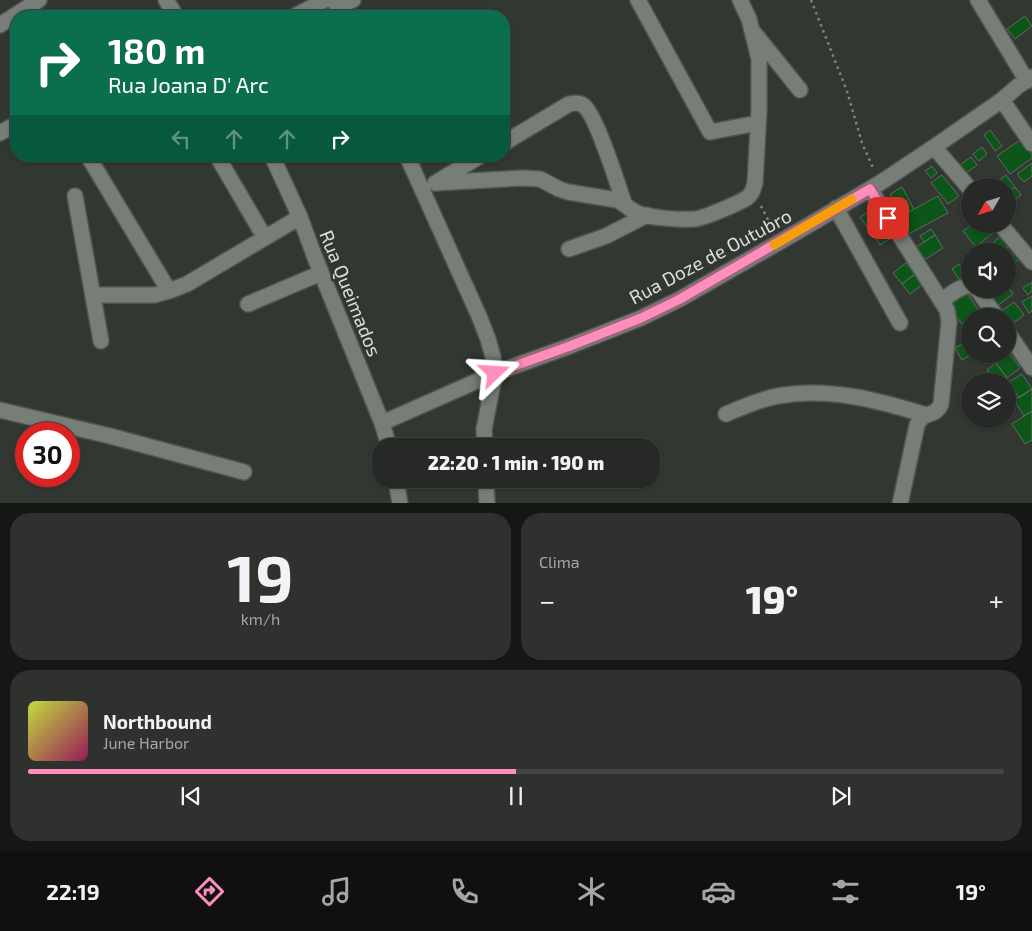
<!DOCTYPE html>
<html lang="pt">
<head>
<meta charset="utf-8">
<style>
  body { margin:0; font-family:"Exo 2",sans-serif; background:#2e312e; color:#f1f3f6; height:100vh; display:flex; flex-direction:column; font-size:19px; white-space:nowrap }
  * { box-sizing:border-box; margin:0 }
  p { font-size:16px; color:#a4a6a7 }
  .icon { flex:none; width:28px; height:28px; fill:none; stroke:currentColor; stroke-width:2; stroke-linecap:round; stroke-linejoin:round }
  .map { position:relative; height:503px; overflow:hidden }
  .panel { display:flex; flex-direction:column; gap:10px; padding:10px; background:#151715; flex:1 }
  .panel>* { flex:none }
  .top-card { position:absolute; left:10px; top:10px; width:500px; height:152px; border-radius:20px; box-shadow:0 1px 4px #0004,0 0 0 1px #424543; background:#0b6e4f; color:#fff; overflow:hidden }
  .needle { width:32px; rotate:231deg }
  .fabs { position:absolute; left:961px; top:178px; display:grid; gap:10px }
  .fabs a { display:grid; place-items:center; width:55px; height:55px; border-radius:50%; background:#262926; box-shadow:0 1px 4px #0004,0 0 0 1px #424543; font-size:25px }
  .speed { position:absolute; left:15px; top:422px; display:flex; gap:10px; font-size:25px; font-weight:700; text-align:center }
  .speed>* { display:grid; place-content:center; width:65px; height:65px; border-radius:50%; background:#262926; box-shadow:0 1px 4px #0004,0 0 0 1px #424543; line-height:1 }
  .speed .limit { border:8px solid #d22; background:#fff; color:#111 }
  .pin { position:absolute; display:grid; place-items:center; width:42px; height:42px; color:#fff; margin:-21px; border-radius:10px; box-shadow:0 2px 8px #0006 }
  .me { position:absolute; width:55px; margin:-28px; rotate:70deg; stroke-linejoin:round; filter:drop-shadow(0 0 4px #0008) }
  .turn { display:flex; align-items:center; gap:18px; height:105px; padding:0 15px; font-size:22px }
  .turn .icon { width:65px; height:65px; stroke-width:2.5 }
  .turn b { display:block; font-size:35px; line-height:42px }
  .lanes { display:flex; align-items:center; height:48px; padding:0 15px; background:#0003; justify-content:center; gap:25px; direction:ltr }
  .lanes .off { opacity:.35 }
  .big { font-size:38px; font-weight:800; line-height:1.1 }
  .panel .tile { flex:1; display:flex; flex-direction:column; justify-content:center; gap:8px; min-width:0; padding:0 18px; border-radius:20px; background:#2e312e }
  .panel .dial { align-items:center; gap:0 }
  .dial b { font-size:65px; line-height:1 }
  .song { display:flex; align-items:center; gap:15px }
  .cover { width:60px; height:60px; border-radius:8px; background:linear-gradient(135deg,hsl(70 70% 55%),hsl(330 70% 35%)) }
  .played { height:5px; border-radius:2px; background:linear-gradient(90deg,#fe8ebb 50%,#424543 50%) }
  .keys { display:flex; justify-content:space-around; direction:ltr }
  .heat { display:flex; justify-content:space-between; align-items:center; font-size:28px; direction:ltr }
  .panel .tiles { flex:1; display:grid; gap:10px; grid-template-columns:1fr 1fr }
  .tile:last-child { grid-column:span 2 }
  .trip { position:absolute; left:372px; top:438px; width:288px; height:50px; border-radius:20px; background:#262926; box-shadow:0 1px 4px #0004,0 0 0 1px #424543; font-weight:800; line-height:50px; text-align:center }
  .tab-bar { display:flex; height:80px; justify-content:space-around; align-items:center; background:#0f100f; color:#a4a6a7 }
  .tab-bar .icon { width:35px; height:35px }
  .tab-bar .active { color:#fe8ebb }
  .tab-bar b { font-size:22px; color:#f1f3f6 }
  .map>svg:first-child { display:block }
</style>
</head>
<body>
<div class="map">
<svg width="1032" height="504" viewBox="0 0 1032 504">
  <rect width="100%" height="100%" fill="#323732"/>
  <!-- building -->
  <path fill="#0c561a" stroke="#636963" d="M1025 16 1032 26 1015 39 1007 29Z
    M990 130 1002 146 995 151 984 135Z
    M1023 138 1032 152V158L1010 174 997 156Z
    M982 147 987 154 979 161 973 154Z
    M971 157 977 165 962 176 956 168Z
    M1032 163V176L1024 182 1017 174Z
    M932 166 937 173 931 178 925 171Z
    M942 175 959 196 948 204 931 183Z
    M1006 175 1015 187 1008 193V186H992Z
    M984 180 988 184 985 186H975Z
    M902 187 914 209 902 216 890 194Z
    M1015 187 1021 195 1008 205V193Z
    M938 196 948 213 905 236 896 219Z
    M874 208 884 222 870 231 860 217Z
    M884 222 894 236 880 245 870 231Z
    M973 224H987L994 232 976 247 963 231Z
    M931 229 935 235 924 242 920 236Z
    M1003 234 1011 244 1003 251H983Z
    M935 235 943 248 921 262 913 249Z
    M1015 252 1020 258 1008 269V258Z
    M970 257V268L965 262Z
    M906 263 915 274 902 284 893 273Z
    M959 264 969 277 962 283 952 269Z
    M915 274 923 284 910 294 902 284Z
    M1032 282V291L1028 295 1023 288Z
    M1008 286 1013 294 997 306 991 298 1003 289H1008Z
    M967 293 979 311 972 316H970V318L962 324 949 306Z
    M1032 296V311L1029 313 1022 302Z
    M1014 302 1024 315 1009 326 1008 324V316H1002L999 313Z
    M966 342 970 350V354H972L962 360 955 348Z
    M1009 353 1020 368 1007 378 996 363Z
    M978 354H999L984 363Z
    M996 363 1007 378 1003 381H995L987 370Z
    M1022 374 1032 389 1019 398 1009 382Z
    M1032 389V411L1024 416 1014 400Z
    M1032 411V440L1025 444 1012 424Z"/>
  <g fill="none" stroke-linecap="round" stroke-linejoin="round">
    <!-- minor casing -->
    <g stroke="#505450" stroke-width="18">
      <path id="minor" d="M166 0 176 16
        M334 0 342 16
        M638 0 710 132 758 123
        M978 0 1027 81
        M338 6 353 0
        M295 16 325 0
        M0 25 39 0
        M755 34 800 90
        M1002 100 1032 144
        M0 133 16 124
        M504 143 569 104C574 103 580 102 584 106 596 115 618 185 624 203
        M934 147 970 189
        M88 156 169 291
        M217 156 265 238
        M272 156 300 217 314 255 382 423 389 446
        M407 156 479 316 488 339 493 357 495 373 484 429 485 446
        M437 182 480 156
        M435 183 523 178 540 179 559 189 568 192 617 200C625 204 631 211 640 214 655 218 679 220 694 219 702 219 742 202 748 197 753 193 753 189 755 183L759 110V59L749 19 740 0
        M870 189 947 310 949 322 941 404C934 419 924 409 917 425L900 504
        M75 196 101 341
        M836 208 900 323
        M1000 224 1032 262
        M569 249 606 236 647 215
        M976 289 979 292 996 316
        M93 295H154L169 291 187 284 300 217
        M941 301C950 295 959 286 970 286
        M248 304 321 273
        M1008 333 1032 368
        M0 410 110 436 244 472
        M726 414C743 407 760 399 778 396 828 387 878 400 926 415
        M382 423 495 373 570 346 641 318 680 299 797 232 880 183 934 147 1002 100 1018 86 1032 77
        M396 479 400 504
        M486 479 487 504"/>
    </g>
    <!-- path -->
    <path stroke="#818581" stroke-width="2.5" stroke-dasharray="2.5 4" stroke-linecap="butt" d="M811 0 847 91 862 143 874 170
      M761 206 773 230"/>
    <!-- minor -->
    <use href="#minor" stroke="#777d77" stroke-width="15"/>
  </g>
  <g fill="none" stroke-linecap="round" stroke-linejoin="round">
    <!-- route casing -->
    <g stroke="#a55c7a" stroke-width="12">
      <path id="route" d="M495 373 570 346 641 318 680 299 870 189 888 218"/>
    </g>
    <!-- route -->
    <use href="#route" stroke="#fe8ebb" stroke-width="9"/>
    <!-- slow -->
    <path stroke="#f59e0b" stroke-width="9" d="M774 245 852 199"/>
  </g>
  <g text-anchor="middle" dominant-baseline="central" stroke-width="5" stroke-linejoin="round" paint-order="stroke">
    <!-- street labels -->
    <g font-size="19" fill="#dcdfdc" stroke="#323732">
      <text transform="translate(710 256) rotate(-28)">Rua Doze de Outubro</text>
      <text transform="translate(351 293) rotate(68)">Rua Queimados</text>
    </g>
  </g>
</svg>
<div class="fabs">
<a><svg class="needle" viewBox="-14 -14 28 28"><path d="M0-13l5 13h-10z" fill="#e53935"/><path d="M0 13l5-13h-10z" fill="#a4a6a7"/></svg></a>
<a><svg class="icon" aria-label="sound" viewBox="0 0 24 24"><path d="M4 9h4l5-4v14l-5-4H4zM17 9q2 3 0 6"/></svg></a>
<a><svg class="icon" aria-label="search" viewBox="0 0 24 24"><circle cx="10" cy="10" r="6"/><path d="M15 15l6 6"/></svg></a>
<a><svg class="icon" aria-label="layers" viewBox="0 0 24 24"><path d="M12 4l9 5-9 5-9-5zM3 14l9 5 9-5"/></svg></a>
</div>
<div class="speed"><div class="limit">30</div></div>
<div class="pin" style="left:888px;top:218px;background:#d93025"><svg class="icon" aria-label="arrive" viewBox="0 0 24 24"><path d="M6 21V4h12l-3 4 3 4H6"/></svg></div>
<svg class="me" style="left:495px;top:373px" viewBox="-20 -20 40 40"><path d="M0-17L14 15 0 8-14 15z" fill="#fe8ebb" stroke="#fff" stroke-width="4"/></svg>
<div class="trip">22:20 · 1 min · 190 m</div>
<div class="top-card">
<div class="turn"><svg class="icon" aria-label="right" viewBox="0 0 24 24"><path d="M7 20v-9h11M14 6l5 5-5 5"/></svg><div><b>180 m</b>Rua Joana D' Arc</div></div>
<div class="lanes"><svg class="icon off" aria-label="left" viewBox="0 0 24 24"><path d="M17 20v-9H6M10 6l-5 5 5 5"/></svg><svg class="icon off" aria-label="ahead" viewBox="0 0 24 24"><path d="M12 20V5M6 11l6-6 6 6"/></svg><svg class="icon off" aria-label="ahead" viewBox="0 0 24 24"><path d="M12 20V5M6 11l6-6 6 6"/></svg><svg class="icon" aria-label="right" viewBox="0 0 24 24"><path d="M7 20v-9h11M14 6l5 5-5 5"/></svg></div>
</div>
</div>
<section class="panel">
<div class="tiles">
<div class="tile dial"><b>19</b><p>km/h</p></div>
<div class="tile"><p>Clima</p>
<div class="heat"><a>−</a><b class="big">19°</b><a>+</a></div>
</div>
<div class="tile">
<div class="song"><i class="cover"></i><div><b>Northbound</b><p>June Harbor</p></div></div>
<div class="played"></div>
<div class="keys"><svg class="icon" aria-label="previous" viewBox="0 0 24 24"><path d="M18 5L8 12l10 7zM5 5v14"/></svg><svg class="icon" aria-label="pause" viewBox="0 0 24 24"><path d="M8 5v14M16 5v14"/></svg><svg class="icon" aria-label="next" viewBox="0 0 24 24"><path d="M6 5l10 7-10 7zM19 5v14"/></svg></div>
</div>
</div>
</section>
<nav class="tab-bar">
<b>22:19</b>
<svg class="icon active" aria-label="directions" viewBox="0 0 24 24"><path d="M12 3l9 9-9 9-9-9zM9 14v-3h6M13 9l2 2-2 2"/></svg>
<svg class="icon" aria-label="music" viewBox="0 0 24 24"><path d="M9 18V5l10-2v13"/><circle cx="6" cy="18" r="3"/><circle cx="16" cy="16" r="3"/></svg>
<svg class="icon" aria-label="phone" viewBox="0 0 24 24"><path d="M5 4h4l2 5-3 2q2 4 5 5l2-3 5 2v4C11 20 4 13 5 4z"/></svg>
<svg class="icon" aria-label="climate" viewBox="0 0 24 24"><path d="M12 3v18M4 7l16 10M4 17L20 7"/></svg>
<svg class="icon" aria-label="car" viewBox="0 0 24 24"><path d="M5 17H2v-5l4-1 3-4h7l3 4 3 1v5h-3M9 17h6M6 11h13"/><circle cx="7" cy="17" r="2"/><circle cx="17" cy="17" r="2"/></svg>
<svg class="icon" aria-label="filters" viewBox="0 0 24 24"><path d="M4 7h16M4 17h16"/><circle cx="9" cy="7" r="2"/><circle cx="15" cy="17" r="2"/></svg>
<b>19°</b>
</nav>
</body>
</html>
